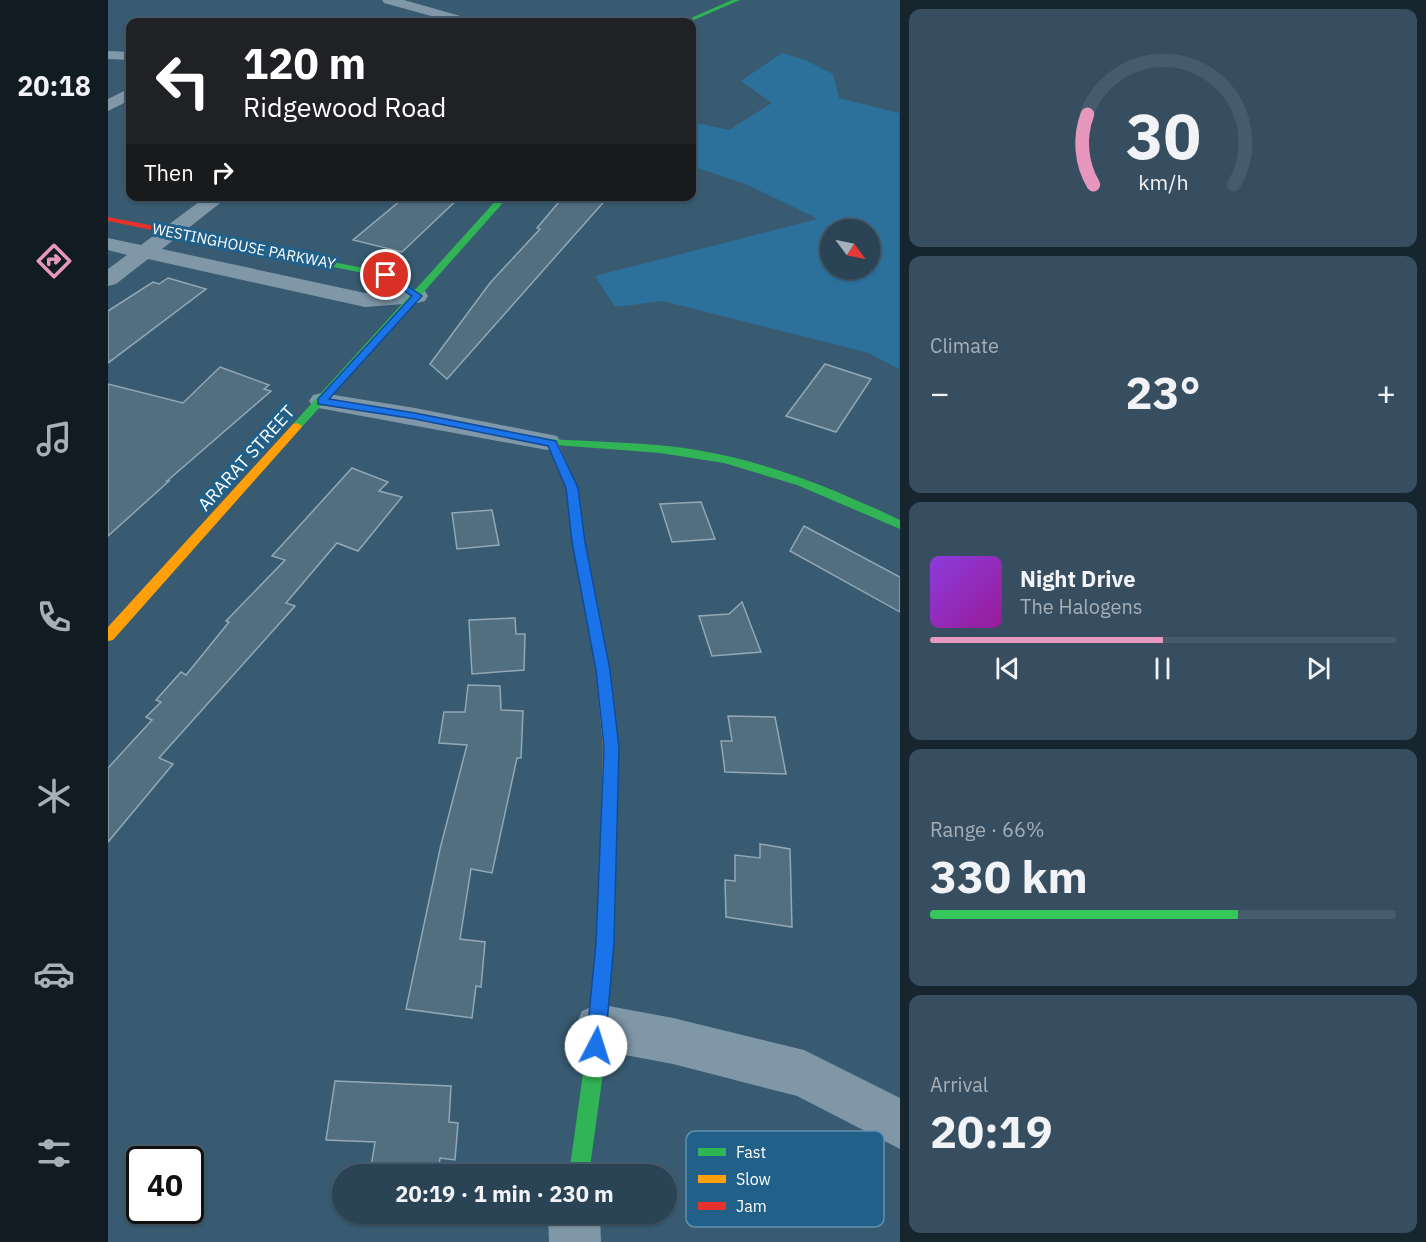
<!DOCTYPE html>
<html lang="en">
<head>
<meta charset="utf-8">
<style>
  body { margin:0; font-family:"IBM Plex Sans",sans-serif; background:#364e5f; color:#f1f3f6; height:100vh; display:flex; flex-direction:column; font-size:22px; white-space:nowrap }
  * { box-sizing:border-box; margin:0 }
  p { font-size:20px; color:#a5b0b9 }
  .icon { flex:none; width:33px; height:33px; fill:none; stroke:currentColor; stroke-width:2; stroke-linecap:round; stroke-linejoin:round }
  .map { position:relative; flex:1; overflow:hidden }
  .panel { display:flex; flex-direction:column; gap:9px; padding:9px; background:#17252f; width:526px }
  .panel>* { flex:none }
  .guide { position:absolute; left:18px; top:18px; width:570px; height:183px; border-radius:12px; box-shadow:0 2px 4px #0004,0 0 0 2px #465c6c; background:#202124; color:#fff; overflow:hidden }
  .needle { width:39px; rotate:123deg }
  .fabs { position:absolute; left:712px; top:219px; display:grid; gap:12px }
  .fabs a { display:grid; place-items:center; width:60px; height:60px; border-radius:50%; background:#2a4455; box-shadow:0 2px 4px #0004,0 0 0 2px #465c6c; font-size:30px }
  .speed { position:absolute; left:18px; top:1146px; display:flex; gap:12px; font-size:30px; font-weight:700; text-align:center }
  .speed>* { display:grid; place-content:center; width:78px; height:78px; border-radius:50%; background:#2a4455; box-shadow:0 2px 4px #0004,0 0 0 2px #465c6c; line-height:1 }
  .speed .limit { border:3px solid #111; border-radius:9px; background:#fff; color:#111 }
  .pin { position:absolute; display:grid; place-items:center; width:51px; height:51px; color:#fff; margin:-26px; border:3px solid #fff; border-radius:50%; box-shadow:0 2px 6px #0007 }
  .me { position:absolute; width:66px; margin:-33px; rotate:5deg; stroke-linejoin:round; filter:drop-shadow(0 0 4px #0008) }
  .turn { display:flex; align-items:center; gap:21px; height:126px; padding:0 18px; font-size:27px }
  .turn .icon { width:78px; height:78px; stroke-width:2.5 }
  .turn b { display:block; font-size:42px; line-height:51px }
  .then { display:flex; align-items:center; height:57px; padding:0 18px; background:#0003; gap:12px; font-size:22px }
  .big { font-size:45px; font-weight:700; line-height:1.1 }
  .panel .widget { flex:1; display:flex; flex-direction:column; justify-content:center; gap:9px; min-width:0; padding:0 21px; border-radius:12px; background:#364e5f }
  .panel .dial { align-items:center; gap:0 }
  .dial svg { height:156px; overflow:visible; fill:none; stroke:#465c6c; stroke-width:7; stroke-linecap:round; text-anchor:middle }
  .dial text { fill:#f1f3f6; stroke:none }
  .song { display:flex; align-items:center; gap:18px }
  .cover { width:72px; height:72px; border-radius:9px; background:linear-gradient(135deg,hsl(270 70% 55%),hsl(300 70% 35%)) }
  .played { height:6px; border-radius:3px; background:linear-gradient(90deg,#e797bd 50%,#465c6c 50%) }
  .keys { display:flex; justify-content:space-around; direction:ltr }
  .heat { display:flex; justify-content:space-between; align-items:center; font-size:33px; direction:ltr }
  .charge { height:9px; border-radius:4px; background:linear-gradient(90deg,#34c759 66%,#465c6c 0) }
  .trip { position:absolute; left:224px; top:1164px; width:345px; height:60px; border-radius:30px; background:#2a4455; box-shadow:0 2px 4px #0004,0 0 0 2px #465c6c; font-weight:700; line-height:60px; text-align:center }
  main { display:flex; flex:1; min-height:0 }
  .tab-bar { display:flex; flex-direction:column; width:108px; justify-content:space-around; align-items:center; background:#111b22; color:#a5b0b9 }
  .tab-bar .icon { width:42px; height:42px }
  .tab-bar .selected { color:#e797bd }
  .tab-bar b { font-size:27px; color:#f1f3f6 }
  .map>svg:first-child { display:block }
</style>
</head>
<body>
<main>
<nav class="tab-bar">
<b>20:18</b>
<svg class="icon selected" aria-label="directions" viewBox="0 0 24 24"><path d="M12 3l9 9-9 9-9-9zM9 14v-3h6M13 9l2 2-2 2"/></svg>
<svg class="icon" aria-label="music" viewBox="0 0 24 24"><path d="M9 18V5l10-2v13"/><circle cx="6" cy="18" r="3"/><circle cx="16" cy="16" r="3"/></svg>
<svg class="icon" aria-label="phone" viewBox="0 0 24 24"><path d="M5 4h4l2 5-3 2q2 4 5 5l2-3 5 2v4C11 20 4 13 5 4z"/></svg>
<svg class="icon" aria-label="climate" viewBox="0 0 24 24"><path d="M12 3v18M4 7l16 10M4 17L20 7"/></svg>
<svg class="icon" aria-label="car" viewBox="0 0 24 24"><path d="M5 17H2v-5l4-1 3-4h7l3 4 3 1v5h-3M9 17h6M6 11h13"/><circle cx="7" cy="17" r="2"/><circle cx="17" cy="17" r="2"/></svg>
<svg class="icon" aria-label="filters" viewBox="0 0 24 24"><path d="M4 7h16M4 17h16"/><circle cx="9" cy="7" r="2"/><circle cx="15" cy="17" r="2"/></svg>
</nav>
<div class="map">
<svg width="792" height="1242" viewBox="0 0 792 1242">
  <rect width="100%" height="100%" fill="#385b71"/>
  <!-- green -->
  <path fill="#2c719b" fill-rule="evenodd" d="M674 53 697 60 725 74 731 98 791 113V369L761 353 555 301 507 307 487 276 710 219 640 185 584 166V122L621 130 664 103 633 81ZM723 230H762V268H723Z"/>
  <!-- building -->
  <path fill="#516f80" stroke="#93a7b4" stroke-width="1.5" d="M298 196H353L294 252 245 240Z
    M456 196H501L339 379 322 364 382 283 432 229 429 228Z
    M60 278 98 289 0 363V311L45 282 51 284Z
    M717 364 763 379 728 432 678 416Z
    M112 367 161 385 156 389 163 391 59 481H61L0 536V384L75 403Z
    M244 468 280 482 271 491 294 497 250 551 229 543 178 603 187 606 51 758 65 764 0 842V768L44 720 38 717 53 702 48 700 73 672 78 675 121 622 118 621 177 560 164 556Z
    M593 502 607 539 564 542 552 504Z
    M384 510 391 545 349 549 344 513Z
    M696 526 792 577V612L682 551Z
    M634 602 653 652 604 656 591 616 621 614Z
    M407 618 408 634H417L416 670 364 674 361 620Z
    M360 685 392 686 393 710 415 711 413 758H409L384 873 363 869 352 939 377 942 373 987 368 986 364 1018 298 1009 332 849 359 745 331 743 336 712H357Z
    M620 716 667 717 678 774 617 772 613 741H624Z
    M652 844 682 849 684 927 618 917 617 880 627 881V855L652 858Z
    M227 1081 343 1086 341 1122 350 1123 347 1160 332 1158 330 1174H262L267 1142 218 1140Z"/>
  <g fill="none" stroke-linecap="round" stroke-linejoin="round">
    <!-- street -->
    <path fill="#7f97a7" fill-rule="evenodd" d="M274 0H296L363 19 365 22H345L276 3Z
      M0 51 22 52V60L0 59Z
      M22 88V100L0 111V99Z
      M99 196H121L54 249 257 293 309 289 317 291 320 296 317 301 309 303 257 307 40 259 8 284 0 286V269L19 255 0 250V238L33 245Z
      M214 393 307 408 439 434 449 436 453 442 449 448 439 450 205 407 201 401 205 395Z
      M490 1004 565 1018 696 1050 792 1098V1149L689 1096 565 1064 490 1050 474 1043 467 1027 474 1011Z
      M440 1214H492L493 1242H441Z"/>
    <!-- fast -->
    <path fill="#30b455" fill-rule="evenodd" d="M624 0H632L581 22H574Z
      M392 196H401L313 295 312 298 309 299 193 428H185V424L302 295 275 277 146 251 143 250V246L281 273 307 290Z
      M439 439C489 442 540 442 589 450 660 462 727 489 792 520V529L689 485 616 463 552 453 435 444V440Z
      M501 819 507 821 509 826 506 943 496 1066 481 1174H461L476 1066 488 943 493 826 495 821Z"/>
    <!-- slow -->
    <path fill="#ff9f0a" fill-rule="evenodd" d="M189 423 194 426 193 428 5 640 0 641V627L185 424Z
      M439 439 450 443 470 488 477 542 502 670 511 748 509 826 507 831 501 833 495 831 493 826 495 748 488 670 465 542 458 488 440 446 433 442Z"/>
    <!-- jam -->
    <path fill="#e5322d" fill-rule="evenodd" d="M0 217 146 245 150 248 146 251 0 221Z"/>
  </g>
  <!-- route -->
  <path fill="#1a73e8" stroke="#114b97" stroke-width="1.5" d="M275 273H281L314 296 221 399 307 413 448 441 470 488 477 542 502 670 511 748 506 943 497 1046 494 1053 488 1056 481 1053 478 1046 488 943 496 748 488 670 464 542 458 488 440 446 307 419 210 404V399L304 296 275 277Z"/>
  <g text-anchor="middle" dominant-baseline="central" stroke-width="6" stroke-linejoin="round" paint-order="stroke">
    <!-- far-street labels -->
    <g font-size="15" fill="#fff" stroke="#206089">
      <text transform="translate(136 246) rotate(11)">WESTINGHOUSE PARKWAY</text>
    </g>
    <!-- street labels -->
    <g font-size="18" fill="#fff" stroke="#206089">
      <text transform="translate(138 458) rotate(-48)">ARARAT STREET</text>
    </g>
  </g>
  <!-- legend -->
  <rect x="578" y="1131" width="198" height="96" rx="9" fill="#206089" stroke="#6390ac" stroke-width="1.5"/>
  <rect x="590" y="1148" width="28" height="8" fill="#30b455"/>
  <rect x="590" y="1175" width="28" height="8" fill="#ff9f0a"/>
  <rect x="590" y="1202" width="28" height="8" fill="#e5322d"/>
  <g font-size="16" fill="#fff">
    <text x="628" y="1158">Fast</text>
    <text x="628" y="1185">Slow</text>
    <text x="628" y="1212">Jam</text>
  </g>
</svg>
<div class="fabs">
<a><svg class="needle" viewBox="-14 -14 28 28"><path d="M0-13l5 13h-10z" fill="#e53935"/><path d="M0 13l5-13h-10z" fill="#a5b0b9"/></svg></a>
</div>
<div class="speed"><div class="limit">40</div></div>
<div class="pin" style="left:278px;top:275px;background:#d93025"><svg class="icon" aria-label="arrive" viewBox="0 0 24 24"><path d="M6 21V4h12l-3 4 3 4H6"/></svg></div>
<svg class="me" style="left:488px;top:1046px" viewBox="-20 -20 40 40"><circle r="19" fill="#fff"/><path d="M0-13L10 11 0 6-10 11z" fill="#1a73e8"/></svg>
<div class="trip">20:19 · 1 min · 230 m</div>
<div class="guide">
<div class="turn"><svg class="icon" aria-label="left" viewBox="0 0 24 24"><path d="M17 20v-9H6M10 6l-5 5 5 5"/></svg><div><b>120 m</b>Ridgewood Road</div></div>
<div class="then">Then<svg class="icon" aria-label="right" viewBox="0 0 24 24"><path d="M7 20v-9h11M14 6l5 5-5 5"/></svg></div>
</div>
</div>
<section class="panel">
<div class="widget dial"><svg viewBox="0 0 100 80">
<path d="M14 69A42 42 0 1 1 86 69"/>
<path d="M14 69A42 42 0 0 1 11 33" stroke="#e797bd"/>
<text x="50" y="56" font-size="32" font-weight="700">30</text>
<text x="50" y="72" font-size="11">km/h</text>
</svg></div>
<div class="widget"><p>Climate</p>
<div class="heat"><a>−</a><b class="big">23°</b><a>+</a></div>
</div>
<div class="widget">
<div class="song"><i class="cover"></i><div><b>Night Drive</b><p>The Halogens</p></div></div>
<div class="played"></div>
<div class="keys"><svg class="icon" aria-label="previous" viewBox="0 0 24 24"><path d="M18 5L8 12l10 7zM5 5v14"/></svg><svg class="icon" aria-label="pause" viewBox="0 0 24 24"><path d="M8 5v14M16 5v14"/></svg><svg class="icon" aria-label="next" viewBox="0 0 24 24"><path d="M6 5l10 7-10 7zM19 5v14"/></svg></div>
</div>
<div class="widget"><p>Range · 66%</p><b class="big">330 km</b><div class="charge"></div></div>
<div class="widget"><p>Arrival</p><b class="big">20:19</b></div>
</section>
</main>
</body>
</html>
